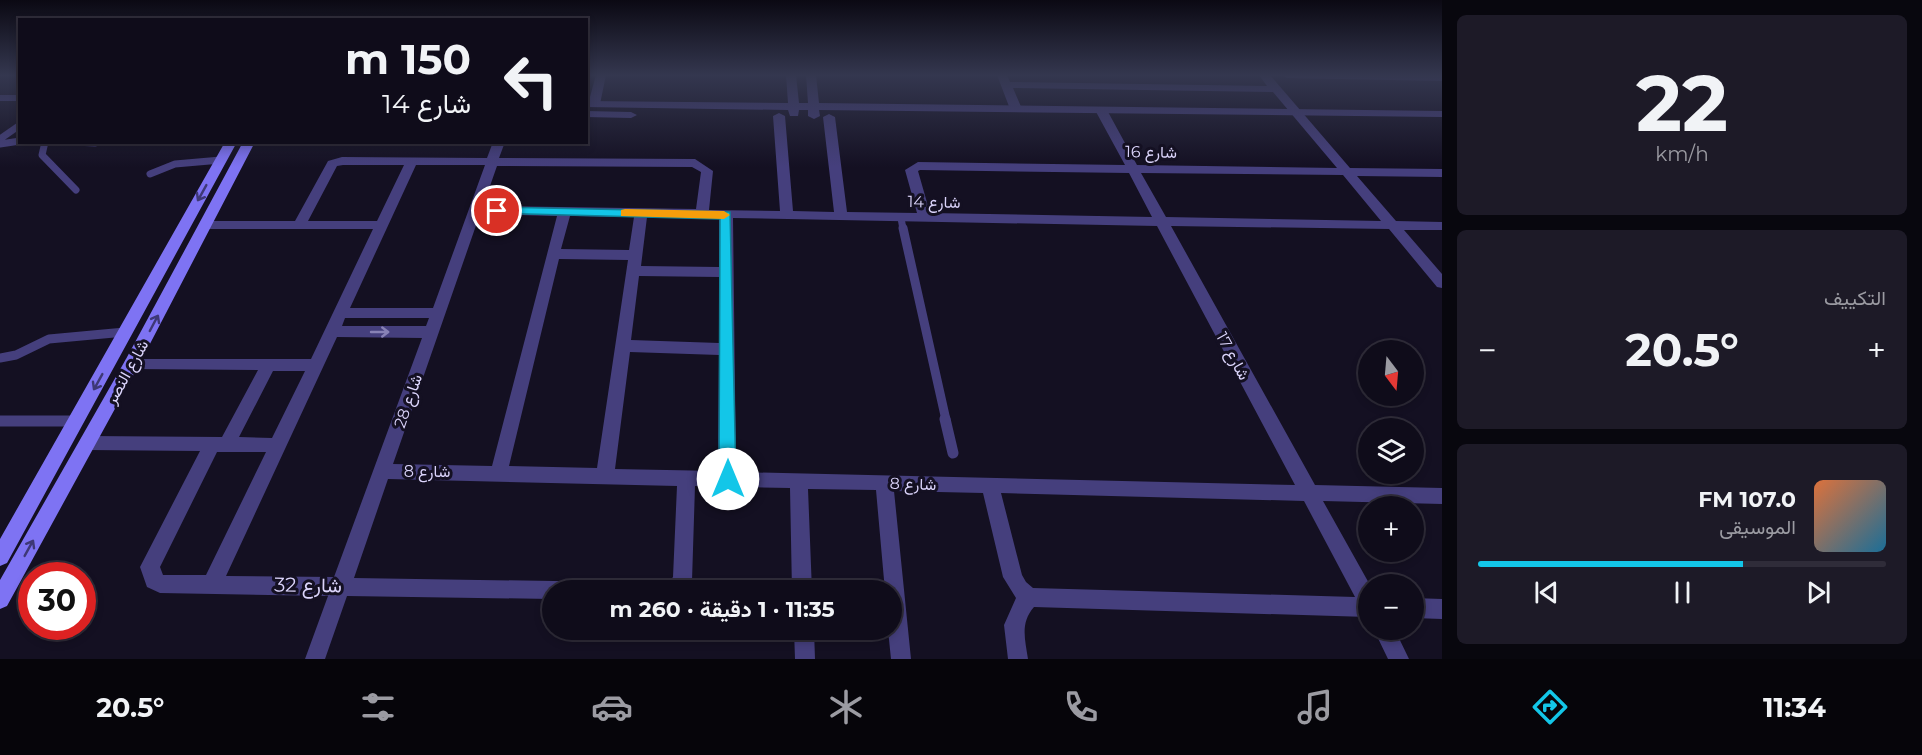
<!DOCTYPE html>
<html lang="ar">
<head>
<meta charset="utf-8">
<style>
  body { margin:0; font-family:Montserrat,Vazirmatn,sans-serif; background:#1d1a27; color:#f1f3f6; direction:rtl; height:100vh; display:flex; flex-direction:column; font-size:22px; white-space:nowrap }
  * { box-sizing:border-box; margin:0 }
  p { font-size:20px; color:#9b9ba2 }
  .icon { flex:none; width:33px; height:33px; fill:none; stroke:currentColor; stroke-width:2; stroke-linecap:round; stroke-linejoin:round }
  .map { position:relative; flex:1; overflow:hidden; direction:ltr }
  .side { display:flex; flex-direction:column; gap:15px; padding:15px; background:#08070e; width:480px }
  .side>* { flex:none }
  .top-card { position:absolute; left:18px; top:18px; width:570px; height:126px; border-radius:0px; box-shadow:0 3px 9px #0003,0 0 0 2px #2f2c39; direction:rtl; background:#0f0c1a; color:#f1f3f6; overflow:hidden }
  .needle { width:39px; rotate:164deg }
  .fabs { position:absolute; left:1358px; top:340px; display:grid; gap:12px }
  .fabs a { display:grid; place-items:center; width:66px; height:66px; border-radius:50%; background:#0f0c1a; box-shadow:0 3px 9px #0003,0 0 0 2px #2f2c39; font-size:30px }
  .speed { position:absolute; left:18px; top:562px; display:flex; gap:12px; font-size:30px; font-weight:700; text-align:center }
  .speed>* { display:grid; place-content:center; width:78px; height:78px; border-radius:50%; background:#0f0c1a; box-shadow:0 3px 9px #0003,0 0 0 2px #2f2c39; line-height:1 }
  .speed .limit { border:9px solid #d22; background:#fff; color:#111 }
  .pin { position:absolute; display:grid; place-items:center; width:51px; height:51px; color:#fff; margin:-26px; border:3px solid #fff; border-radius:50%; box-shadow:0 2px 6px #0007 }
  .me { position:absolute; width:66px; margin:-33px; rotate:0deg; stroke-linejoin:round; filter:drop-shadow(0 0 4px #0008) }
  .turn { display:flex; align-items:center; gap:21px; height:126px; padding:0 18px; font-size:27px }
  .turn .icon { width:78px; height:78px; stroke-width:2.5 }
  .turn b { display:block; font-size:42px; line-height:51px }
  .big { font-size:45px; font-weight:700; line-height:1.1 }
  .side .card { flex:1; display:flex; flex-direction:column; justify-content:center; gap:9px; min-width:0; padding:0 21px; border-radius:9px; background:#1d1a27 }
  .side .dial { align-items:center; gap:0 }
  .dial b { font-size:78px; line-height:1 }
  .song { display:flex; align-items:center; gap:18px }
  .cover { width:72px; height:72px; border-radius:9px; background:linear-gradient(135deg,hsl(20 70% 55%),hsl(200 70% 35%)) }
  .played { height:6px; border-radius:3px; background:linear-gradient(90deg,#13c6e8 65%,#2f2c39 65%) }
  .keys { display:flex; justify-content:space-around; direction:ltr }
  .heat { display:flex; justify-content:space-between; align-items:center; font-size:33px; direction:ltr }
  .trip { position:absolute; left:542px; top:580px; width:360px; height:60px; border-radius:30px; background:#0f0c1a; box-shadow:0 3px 9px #0003,0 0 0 2px #2f2c39; font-weight:700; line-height:60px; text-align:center; direction:rtl }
  .tabs { display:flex; height:96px; justify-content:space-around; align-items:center; background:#06050a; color:#9b9ba2 }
  .tabs .icon { width:42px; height:42px }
  .tabs .current { color:#13c6e8 }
  .tabs b { font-size:27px; color:#f1f3f6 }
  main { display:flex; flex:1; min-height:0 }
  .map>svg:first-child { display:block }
</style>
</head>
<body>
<main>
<section class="side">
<div class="card dial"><b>22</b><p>km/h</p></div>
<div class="card"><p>التكييف</p>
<div class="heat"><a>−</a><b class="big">20.5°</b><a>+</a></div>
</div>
<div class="card">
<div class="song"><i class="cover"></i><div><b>107.0 FM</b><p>الموسيقى</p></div></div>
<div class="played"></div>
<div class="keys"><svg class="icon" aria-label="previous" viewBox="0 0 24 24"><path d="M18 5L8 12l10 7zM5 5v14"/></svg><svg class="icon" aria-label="pause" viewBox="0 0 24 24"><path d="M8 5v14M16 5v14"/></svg><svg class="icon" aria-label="next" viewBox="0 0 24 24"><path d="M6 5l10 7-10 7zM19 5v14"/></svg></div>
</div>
</section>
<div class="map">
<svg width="1442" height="659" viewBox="0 0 1442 659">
  <rect width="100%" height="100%" fill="#141022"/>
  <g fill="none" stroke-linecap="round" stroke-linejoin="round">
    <!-- service-far2 -->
    <path stroke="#453f7d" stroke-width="7" d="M0 139 20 125
      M45 142 42 155 76 190
      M75 142 95 143
      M0 144 20 141
      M150 174 175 164 221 160
      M901 218 903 229"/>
    <!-- service-far1 -->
    <path stroke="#453f7d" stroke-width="9" d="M903 228 946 420
      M0 358 16 355 49 339 125 332"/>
    <!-- service -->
    <path stroke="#453f7d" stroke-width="11" d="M945 419 953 453
      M0 421H76"/>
    <!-- minor -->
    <path fill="#453f7d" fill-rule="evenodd" d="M596 75H606L600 104 594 107 588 104Z
      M997 75H1007L1010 82 1267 86 1259 75H1270L1350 168 1442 169V177L1357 176 1396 221 1442 222V230H1404L1442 274V288L1437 287 1389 229 1171 226 1315 485 1442 488V504L1323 501 1370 585 1368 617 1034 607C1020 623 1025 639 1028 659H1008L1004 625 1016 598 1003 577 983 493 894 491 911 659H891L888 630H891V591H885L876 490 808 489 812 591H792L790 488 695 486 692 581 685 591H662L673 577 677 486 388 479 354 578 615 582 622 584 625 591H552V599L347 596 325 659H305L328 596 160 593 147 587 140 567 200 451 88 450 82 448 80 443 82 438 88 436 222 437 258 370 132 369 126 367 124 363 126 359H311L373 229H206L199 225 206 221H295L328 161 342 157 487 158 493 142H505L499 158 695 159 713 171 709 210 780 211 773 116 779 113 785 116 793 211 834 212 823 117 829 114 835 117 847 212 917 213 905 170 918 162 1125 165 1095 110 1101 107 1107 110 1137 165 1337 168 1273 92 1013 88 1022 109 1016 112 1010 109ZM343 165H404L377 221H308L337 166ZM416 165H485L433 308H350ZM497 166 692 167 701 172 696 209 483 206ZM920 170 1129 173 1152 217 930 213 918 171ZM1141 173 1343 175 1381 221 1166 217ZM480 214 557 216 492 466 393 464ZM570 216 634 217 629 250 561 249ZM647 217 719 218V267L641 266ZM733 218 1157 226 1295 485 736 472ZM559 259 628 260 597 468 509 466ZM639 276 719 277V343L631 340ZM345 318H429L426 326H342ZM337 337 422 338 334 577 226 576ZM630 352 719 355 718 471 615 469ZM273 371H305L272 438 239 437ZM217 452H266L206 575H163L160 567ZM1001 493 1304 501 1355 597 1033 588 1026 582 1022 575Z
      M1282 75H1442V81L1287 78Z
      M1413 598 1442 599V619L1413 618Z
      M794 630H814L815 659H795Z
      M1374 630H1395L1409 659H1388Z"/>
    <!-- tertiary -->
    <path fill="#453f7d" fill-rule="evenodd" d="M786 75H796L799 103H808L806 75H816L819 103 1442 111V117L819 110 820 116 814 119 808 116V110H799L798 116H790L788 110 586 107V101L788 103Z
      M0 95H20V101H0Z
      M586 111 631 112 637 115 631 118 586 117Z"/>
    <!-- secondary -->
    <path fill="#7e73f3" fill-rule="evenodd" d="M225 142H237L7 563 0 566V539Z
      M243 142H255L140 363 7 606 0 609V580L126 359Z"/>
  </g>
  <!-- one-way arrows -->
  <defs><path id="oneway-shaft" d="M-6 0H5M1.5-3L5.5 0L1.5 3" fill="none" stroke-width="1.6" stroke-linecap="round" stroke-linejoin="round" transform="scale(1.5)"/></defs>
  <g stroke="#3e3876">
    <use href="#oneway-shaft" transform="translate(202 193) rotate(119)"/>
    <use href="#oneway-shaft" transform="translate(154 323) rotate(-62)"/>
    <use href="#oneway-shaft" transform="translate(98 382) rotate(119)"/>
    <use href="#oneway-shaft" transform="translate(29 548) rotate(-61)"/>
  </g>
  <use stroke="#8882b6" href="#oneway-shaft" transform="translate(380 332)"/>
  <!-- sky -->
  <linearGradient id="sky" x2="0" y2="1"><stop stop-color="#0b0913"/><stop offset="0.45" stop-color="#34374f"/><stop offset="1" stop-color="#34374f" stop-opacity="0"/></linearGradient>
  <rect width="1442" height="167" fill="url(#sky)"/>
  <!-- route -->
  <path fill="#13c6e8" stroke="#0c8197" stroke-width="1.5" d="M497 207 730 212 736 479 733 484H722L719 479 720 219 493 213 491 211Z"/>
  <!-- slow -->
  <path fill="#f59e0b" d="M625 209 724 211 730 215 724 219 621 216V210Z"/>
  <g text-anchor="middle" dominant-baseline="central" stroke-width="6" stroke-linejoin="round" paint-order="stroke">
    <!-- street labels -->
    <g font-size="16" fill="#dbd4fb" stroke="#141022">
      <text transform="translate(1151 152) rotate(1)">شارع 16</text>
      <text transform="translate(934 202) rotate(1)">شارع 14</text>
      <text transform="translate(1233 356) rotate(61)">شارع 17</text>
      <text transform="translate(127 372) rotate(-61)">شارع النصر</text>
      <text transform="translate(408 401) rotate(-71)">شارع 28</text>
      <text x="427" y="471">شارع 8</text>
      <text transform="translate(913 484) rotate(2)">شارع 8</text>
    </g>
    <!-- near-street labels -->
    <g font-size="20" fill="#dbd4fb" stroke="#141022">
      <text transform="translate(308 585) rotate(1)">شارع 32</text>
    </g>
  </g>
</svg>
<div class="fabs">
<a><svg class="needle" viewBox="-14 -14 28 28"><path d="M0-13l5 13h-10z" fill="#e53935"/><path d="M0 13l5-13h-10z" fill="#9b9ba2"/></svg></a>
<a><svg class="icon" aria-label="layers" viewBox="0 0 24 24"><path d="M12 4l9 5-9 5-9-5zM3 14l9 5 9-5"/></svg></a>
<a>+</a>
<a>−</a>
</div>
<div class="speed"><div class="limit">30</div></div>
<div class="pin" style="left:497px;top:211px;background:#d93025"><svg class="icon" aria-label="arrive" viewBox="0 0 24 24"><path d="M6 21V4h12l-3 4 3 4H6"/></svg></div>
<svg class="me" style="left:728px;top:479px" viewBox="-20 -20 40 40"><circle r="19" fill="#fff"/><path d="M0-13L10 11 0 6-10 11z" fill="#13c6e8"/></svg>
<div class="trip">11:35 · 1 دقيقة · 260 m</div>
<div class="top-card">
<div class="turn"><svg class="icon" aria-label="left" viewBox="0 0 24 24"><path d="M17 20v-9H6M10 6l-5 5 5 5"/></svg><div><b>150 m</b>شارع 14</div></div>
</div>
</div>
</main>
<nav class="tabs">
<b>11:34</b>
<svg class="icon current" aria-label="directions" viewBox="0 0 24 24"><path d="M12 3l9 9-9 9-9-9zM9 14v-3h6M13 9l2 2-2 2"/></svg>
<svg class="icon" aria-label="music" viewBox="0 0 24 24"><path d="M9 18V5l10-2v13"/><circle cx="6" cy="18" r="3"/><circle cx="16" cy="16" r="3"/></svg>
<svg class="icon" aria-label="phone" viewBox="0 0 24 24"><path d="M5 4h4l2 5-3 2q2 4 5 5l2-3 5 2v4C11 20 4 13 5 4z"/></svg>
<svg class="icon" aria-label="climate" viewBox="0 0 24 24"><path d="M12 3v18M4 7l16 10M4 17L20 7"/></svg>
<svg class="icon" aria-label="car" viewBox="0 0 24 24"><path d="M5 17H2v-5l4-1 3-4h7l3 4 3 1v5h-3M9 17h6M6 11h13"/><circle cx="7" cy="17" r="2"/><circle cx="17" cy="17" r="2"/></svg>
<svg class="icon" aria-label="filters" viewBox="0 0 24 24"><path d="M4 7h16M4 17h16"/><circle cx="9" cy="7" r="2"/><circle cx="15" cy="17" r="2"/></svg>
<b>20.5°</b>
</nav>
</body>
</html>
